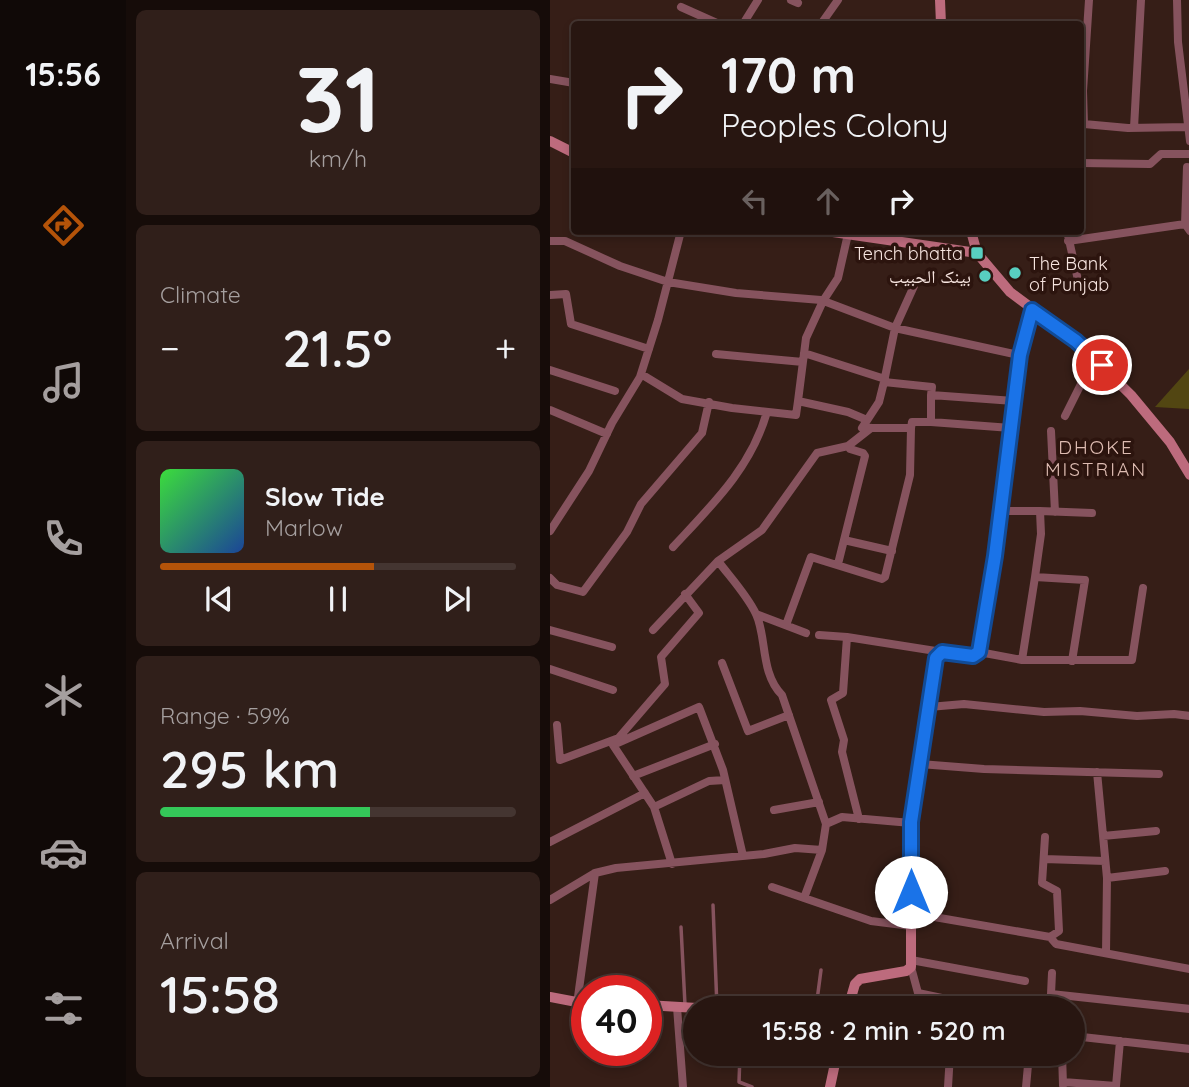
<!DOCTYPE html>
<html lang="en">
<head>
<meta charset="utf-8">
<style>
  body { margin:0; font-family:Quicksand,"Noto Naskh Arabic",sans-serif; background:#301f1a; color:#f1f3f6; height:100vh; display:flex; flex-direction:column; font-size:26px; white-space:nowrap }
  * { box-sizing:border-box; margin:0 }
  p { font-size:23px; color:#a59f9f }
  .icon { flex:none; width:38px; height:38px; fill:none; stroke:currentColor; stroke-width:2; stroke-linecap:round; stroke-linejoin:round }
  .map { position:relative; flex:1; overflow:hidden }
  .sheet { display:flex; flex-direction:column; gap:10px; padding:10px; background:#160c09; width:424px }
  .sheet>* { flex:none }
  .banner { position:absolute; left:21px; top:21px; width:513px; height:214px; border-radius:7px; box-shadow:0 4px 10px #0003,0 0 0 2px #443531; background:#281611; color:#f1f3f6; overflow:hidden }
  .speed { position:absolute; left:21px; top:975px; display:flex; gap:14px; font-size:35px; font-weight:700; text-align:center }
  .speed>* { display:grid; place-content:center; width:91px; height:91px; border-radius:50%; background:#281611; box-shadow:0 4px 10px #0003,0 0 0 2px #443531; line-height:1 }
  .speed .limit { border:10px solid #d22; background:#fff; color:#111 }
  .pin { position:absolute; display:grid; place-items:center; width:60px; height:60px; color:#fff; margin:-30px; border:4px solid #fff; border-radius:50%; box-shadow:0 2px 7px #0007 }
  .me { position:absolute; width:77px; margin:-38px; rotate:0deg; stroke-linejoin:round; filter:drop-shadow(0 0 5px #0008) }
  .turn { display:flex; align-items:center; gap:24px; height:147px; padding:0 35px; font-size:32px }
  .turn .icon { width:91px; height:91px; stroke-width:2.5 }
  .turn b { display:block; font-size:49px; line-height:60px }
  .lanes { display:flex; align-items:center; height:66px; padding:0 35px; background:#0003; justify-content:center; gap:35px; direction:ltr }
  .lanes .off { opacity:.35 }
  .big { font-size:52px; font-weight:600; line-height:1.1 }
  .sheet .widget { flex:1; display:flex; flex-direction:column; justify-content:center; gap:10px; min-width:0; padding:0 24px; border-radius:10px; background:#301f1a }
  .sheet .dial { align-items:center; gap:0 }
  .dial b { font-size:91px; line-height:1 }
  .song { display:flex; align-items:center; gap:21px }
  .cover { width:84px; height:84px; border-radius:10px; background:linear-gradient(135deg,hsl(120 70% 55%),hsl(220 70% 35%)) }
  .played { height:7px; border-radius:4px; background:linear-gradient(90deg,#b45309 60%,#443531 60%) }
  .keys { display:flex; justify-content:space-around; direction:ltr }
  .heat { display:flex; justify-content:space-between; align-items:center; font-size:38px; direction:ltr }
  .charge { height:10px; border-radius:5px; background:linear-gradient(90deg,#34c759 59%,#443531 0) }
  .trip { position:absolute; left:133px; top:996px; width:402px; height:70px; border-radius:35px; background:#281611; box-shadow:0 4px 10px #0003,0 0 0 2px #443531; font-weight:600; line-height:70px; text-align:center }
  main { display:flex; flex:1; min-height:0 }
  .tabs { display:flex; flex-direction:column; width:126px; justify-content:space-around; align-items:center; background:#100907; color:#a59f9f }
  .tabs .icon { width:49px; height:49px }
  .tabs .current { color:#b45309 }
  .tabs b { font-size:32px; color:#f1f3f6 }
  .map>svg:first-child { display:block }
</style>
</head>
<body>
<main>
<nav class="tabs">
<b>15:56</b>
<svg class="icon current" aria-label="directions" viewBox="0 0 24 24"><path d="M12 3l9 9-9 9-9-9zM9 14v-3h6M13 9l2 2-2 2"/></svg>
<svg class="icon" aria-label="music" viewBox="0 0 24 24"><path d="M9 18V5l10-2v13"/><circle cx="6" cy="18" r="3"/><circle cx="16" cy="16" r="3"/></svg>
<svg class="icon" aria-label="phone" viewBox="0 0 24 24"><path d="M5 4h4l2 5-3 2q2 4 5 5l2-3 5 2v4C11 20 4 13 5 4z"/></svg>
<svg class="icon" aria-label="climate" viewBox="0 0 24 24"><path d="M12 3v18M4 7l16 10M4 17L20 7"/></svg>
<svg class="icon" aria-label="car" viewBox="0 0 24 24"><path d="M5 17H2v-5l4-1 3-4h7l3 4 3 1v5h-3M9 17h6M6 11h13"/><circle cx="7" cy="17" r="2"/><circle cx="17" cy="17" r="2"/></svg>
<svg class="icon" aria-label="filters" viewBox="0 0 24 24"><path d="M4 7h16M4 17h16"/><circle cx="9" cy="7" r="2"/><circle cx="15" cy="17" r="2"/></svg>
</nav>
<section class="sheet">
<div class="widget dial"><b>31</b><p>km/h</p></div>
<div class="widget"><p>Climate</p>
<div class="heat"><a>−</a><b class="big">21.5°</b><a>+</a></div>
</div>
<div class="widget">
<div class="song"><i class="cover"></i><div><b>Slow Tide</b><p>Marlow</p></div></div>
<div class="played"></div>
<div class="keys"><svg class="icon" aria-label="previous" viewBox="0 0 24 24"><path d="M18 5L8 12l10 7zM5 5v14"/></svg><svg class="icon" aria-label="pause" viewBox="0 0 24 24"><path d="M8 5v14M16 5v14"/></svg><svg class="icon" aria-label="next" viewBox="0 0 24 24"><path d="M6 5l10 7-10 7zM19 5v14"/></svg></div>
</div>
<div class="widget"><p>Range · 59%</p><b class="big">295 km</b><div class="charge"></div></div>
<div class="widget"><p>Arrival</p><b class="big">15:58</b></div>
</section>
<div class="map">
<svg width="640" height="1087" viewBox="0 0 640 1087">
  <rect width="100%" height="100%" fill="#361e17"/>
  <!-- green -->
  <path fill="#524612" d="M639 369V409L605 407Z"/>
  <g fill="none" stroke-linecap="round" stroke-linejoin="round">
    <!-- lane -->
    <path stroke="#86535e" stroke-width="3.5" d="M163 905 167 1008
      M131 927 135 1005
      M266 1008 271 970
      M190 1054 189 1082 202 1087"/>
    <!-- street -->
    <path stroke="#86535e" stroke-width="8" d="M241 0 248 3
      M539 0 533 91 534 124 578 128 638 127
      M627 0 628 42 640 141
      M131 7 169 24
      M193 24 208 0
      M271 24 288 0
      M0 79 24 83
      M584 128 591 0
      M530 163 600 164 611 154H640
      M637 167 635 224 640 231
      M517 231 530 289
      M298 234 288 278 273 301 256 338 248 401 298 412 317 420
      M0 241H15L70 266 118 282 186 293 271 300 345 328 469 355
      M518 241 635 224
      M364 286 345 328 334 382 382 387 381 395 464 401
      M0 295 16 294 21 324 99 349
      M254 353 335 379
      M166 354 253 362
      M0 370 65 391
      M91 374 132 399 182 408 246 415 248 401
      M334 382 329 402 312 428H361L362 422H381
      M381 395V422L461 428
      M0 410 57 434
      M515 416 544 358
      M501 431 505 512
      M451 511H490L491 534 485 577 535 580 522 661
      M490 511 542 513
      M0 531 39 471 62 423 90 377 108 320 131 231
      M294 540 342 551
      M123 547C162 505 201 468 217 412
      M168 561C180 577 197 595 206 614 217 637 210 673 232 695L276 824 272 850
      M288 564 315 456 313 453 300 449 298 446
      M0 578 7 585 33 592 77 532 91 504 152 433 159 402
      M206 614 256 633
      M236 625 261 557 332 579 335 577 360 475 361 428
      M0 630 62 647
      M103 630 168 561 212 530 267 453 298 446 321 428
      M269 635 297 637 293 693 281 700 294 740 292 752 309 819
      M297 637 392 652
      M429 652 472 660H582L593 588
      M472 660 485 577
      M172 663 198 731 239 715
      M0 669 63 690
      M379 707 414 704 494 712 530 711 587 716 624 714 640 716
      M7 725 10 760 66 739
      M65 742 115 684 111 657 149 613 135 594
      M370 764 434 769 609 774
      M547 772 557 878 556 953
      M83 776 165 744
      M104 807 159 781 175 780
      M224 810 269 802
      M276 824 292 817 361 823
      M553 836 606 831
      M495 837 492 883 507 891 509 931 500 937
      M0 842 95 793
      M494 859 555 861
      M122 864 104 807 63 745 149 707 173 770 193 856
      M557 878 615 871
      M222 887 321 921 361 926
      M0 900 45 873 66 868 214 854 245 848 272 850 254 898
      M361 913 500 937 506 944 640 969
      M361 960 475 981
      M361 967 368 993 406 1001 405 1008
      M502 973 501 994 640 1009
      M406 1001 453 1008
      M27 1004 45 873
      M127 1007 133 1087
      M523 1036 640 1049
      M512 1054 513 1085
      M513 1082 566 1086 570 1041
      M398 1087 400 1054
      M476 1087 479 1054"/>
    <!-- secondary -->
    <path stroke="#bd6b7d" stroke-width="10" d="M390 0 391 24
      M0 141 24 153
      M276 231 427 253
      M421 231 427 253 460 292 526 341 581 395 620 442 640 475
      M0 997 37 1004
      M96 1005 147 1008
      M298 1008 305 984 310 979 356 971 361 967V823L386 658 392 652 423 656 429 652 445 557 469 355 482 310
      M280 1087 287 1054"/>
  </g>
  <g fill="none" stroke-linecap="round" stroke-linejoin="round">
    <!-- route casing -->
    <g stroke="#114b97" stroke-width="18">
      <path id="route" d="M361 892V822L386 658 392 652 423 656 429 652 445 556 470 355 482 310 526 341 552 365"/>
    </g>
    <!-- route -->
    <use href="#route" stroke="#1a73e8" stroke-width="12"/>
  </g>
  <!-- markers -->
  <g fill="#58cec0" stroke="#2c140e" stroke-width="2.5">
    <rect x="420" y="246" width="14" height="14" rx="3.5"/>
    <circle cx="465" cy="273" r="7"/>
    <circle cx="435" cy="276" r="7"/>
  </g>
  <g text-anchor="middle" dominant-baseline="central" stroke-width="7" stroke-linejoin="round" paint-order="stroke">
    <!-- poi labels -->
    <g font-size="18" fill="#f6e4df" stroke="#2c140e" text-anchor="end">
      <text x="413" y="253">Tench bhatta</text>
      <text x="479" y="263" text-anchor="start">The Bank<tspan x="479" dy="21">of Punjab</tspan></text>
      <text x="421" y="276">بينک الحبيب</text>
    </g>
    <!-- neighbourhood labels -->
    <g font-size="19" letter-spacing="2" fill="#debcb2" stroke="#2c140e">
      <text x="546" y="447">DHOKE<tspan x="546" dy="22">MISTRIAN</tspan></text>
    </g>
  </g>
</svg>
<div class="speed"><div class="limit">40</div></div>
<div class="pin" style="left:552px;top:365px;background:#d93025"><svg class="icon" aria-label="arrive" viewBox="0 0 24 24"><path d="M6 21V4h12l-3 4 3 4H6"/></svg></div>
<svg class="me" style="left:361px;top:892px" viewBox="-20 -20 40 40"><circle r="19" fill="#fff"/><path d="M0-13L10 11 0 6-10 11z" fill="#1a73e8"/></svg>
<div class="trip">15:58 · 2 min · 520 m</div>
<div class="banner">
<div class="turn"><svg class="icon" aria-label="right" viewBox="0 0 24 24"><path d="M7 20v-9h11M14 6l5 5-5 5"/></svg><div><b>170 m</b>Peoples Colony</div></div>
<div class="lanes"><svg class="icon off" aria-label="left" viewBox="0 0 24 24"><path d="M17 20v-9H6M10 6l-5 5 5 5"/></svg><svg class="icon off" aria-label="ahead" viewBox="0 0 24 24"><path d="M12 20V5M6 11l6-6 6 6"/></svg><svg class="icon" aria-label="right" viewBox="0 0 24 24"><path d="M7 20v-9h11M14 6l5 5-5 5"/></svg></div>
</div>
</div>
</main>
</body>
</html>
